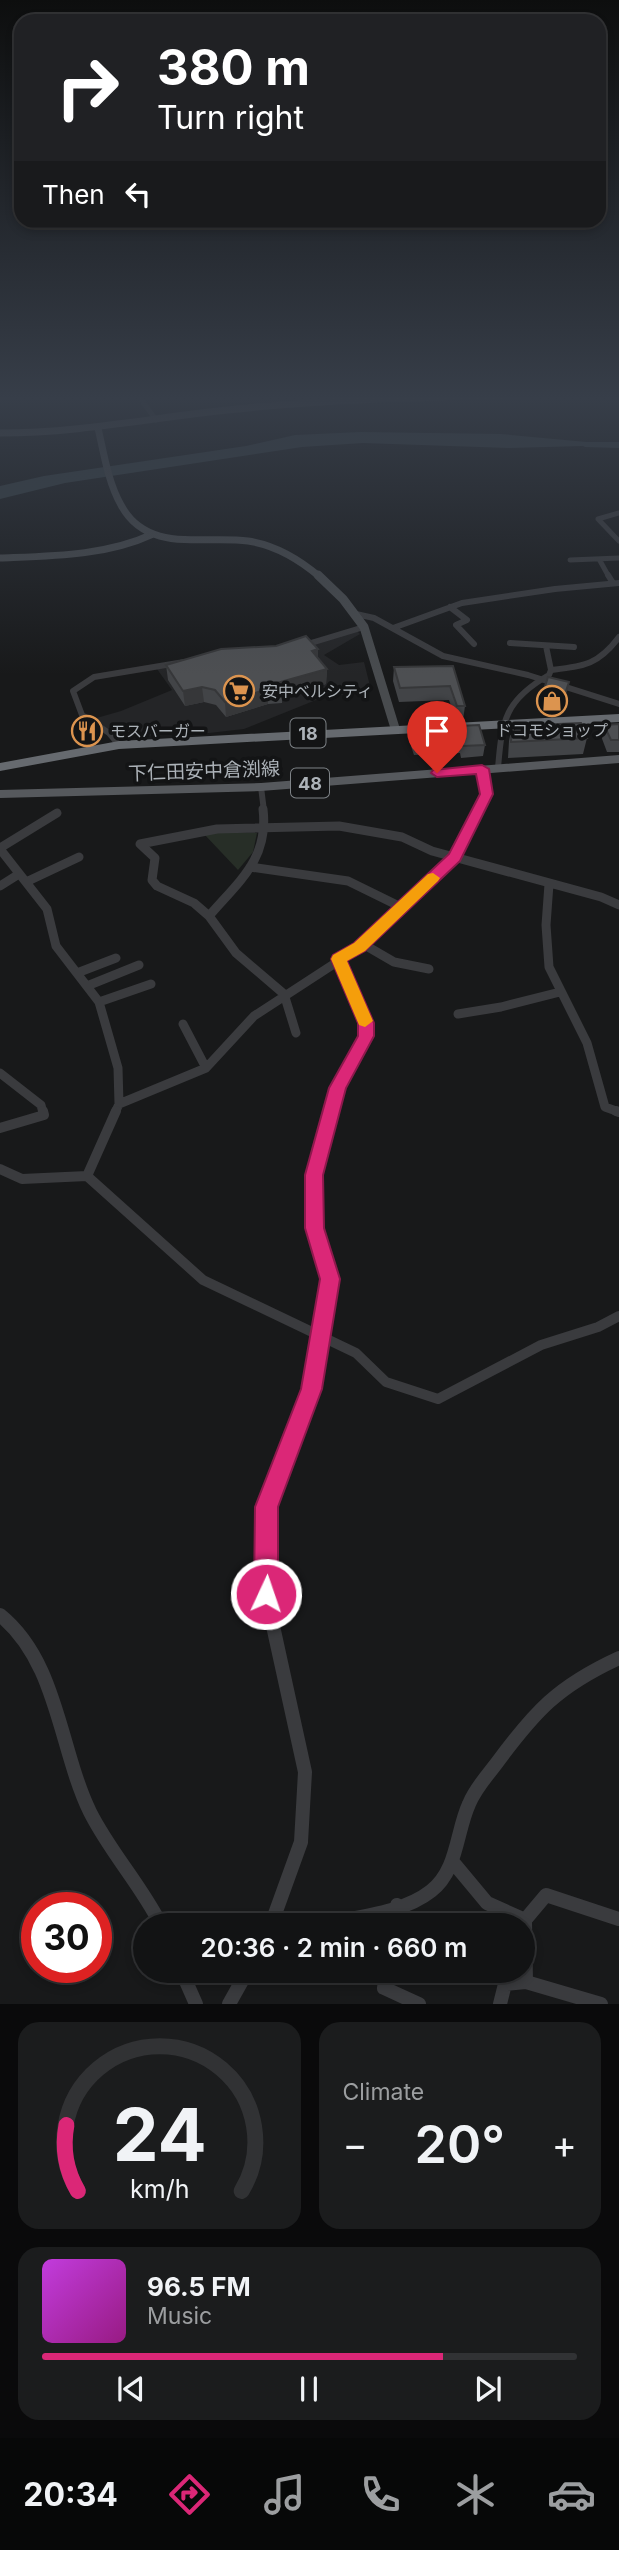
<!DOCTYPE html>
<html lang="en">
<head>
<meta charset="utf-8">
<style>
  body { margin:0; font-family:Inter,"Noto Sans JP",sans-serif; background:#1b1c1d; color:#f1f3f6; height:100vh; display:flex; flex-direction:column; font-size:26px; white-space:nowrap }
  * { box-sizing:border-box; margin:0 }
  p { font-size:23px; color:#9c9ea0 }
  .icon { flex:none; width:38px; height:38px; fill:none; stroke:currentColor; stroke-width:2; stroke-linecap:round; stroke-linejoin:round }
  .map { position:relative; height:2004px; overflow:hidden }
  .details { display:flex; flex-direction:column; gap:18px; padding:18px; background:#0a0a0b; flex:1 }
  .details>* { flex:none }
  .guide { position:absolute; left:14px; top:14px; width:592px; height:214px; border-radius:21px; box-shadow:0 4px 10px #0003,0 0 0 2px #313234; background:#202124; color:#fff; overflow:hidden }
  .speed { position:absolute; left:21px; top:1892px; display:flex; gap:14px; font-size:35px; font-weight:700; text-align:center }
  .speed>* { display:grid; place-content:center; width:91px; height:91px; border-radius:50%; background:#121314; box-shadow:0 4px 10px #0003,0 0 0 2px #313234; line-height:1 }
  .speed .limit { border:10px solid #d22; background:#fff; color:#111 }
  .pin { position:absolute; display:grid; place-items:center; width:60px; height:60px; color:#fff; margin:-72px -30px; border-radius:50% 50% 50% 0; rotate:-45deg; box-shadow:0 0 7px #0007 }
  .pin .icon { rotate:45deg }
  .me { position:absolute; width:77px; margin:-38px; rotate:3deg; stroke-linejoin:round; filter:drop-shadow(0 0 5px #0008) }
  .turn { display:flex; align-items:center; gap:24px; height:147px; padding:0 28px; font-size:32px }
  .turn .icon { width:91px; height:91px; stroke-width:2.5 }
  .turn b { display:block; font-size:49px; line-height:60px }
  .then { display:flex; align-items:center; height:66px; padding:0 28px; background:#0003; gap:14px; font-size:26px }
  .big { font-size:52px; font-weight:600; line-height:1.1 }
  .details .tile { flex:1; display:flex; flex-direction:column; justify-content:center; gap:10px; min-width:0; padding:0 24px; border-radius:21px; background:#1b1c1d }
  .details .dial { align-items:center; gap:0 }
  .dial svg { height:182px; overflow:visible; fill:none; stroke:#313234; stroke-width:7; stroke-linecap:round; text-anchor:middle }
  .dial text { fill:#f1f3f6; stroke:none }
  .song { display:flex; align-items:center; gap:21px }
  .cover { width:84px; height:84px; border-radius:10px; background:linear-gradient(135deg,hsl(290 70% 55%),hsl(310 70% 35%)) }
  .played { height:7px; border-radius:4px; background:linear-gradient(90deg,#db2777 75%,#313234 75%) }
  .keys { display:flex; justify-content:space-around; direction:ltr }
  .heat { display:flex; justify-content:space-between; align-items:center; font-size:38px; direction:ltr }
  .details .tiles { flex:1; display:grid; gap:18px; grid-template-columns:1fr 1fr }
  .tile:last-child { grid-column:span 2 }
  .trip { position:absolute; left:133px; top:1913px; width:402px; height:70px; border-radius:35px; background:#121314; box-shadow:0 4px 10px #0003,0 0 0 2px #313234; font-weight:600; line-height:70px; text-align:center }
  .tabs { display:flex; height:112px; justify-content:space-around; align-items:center; background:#070808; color:#9c9ea0 }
  .tabs .icon { width:49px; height:49px }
  .tabs .active { color:#db2777 }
  .tabs b { font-size:32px; color:#f1f3f6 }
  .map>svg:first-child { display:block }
</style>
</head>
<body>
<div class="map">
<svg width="619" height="2004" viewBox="0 0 619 2004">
  <rect width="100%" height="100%" fill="#18191a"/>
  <!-- built -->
  <path fill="#242527" d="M356 630 360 634 324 655 339 665 364 662 371 690 321 698 244 729 209 733 119 737 93 719 121 711 172 690 157 669 207 663Z"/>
  <!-- green -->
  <path fill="#272e27" d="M218 831 257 833 253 852 238 870 204 834Z"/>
  <!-- water -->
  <path fill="#374145" d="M361 432 501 434 619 445 509 448 363 443 302 447 65 483 0 499V486L44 476 246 446 295 435Z"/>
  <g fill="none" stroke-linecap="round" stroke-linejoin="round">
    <!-- river -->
    <path fill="#374145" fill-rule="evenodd" d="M581 442H619V448L585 447 580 444Z"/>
    <!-- street-far4 -->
    <path stroke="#3a3b3e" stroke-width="5" d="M138 395 156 420
      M0 398 20 395
      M619 513 598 519 619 541
      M599 559 609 577
      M570 560 619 558"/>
    <!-- street-far3 -->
    <path stroke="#3a3b3e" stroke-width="6" d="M608 575 613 583
      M450 607 467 620 456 625 474 644
      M356 614 374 618 443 656 528 675 619 704
      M393 628 462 603 555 589 619 583
      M510 643 574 647
      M301 646 364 627
      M546 646 551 670
      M119 745 109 733 82 715 73 691 94 677 184 662
      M498 768C502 720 505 700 549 675L551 670C584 666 598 665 619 637
      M261 787 264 811
      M478 811 486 794 482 769"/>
    <!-- street-far2 -->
    <path stroke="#3a3b3e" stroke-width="9" d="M0 848 57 813
      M0 849 47 909 56 946 99 1002 118 1068 119 1104 115 1113
      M250 867 348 881 401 907
      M26 882 79 857
      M549 884 546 925 549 967 587 1043 605 1107 619 1112
      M0 886 19 874
      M209 916C239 881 269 859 263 809
      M363 944 394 962 429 969
      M77 973 116 958
      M87 986 139 965
      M99 1002 151 984
      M458 1014 501 1007 560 992
      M183 1024 206 1068
      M296 1033 284 994 236 953 209 916 194 903 157 886 152 880 155 858 140 844 217 829 339 826 402 837 432 851 601 897 619 905
      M0 1073 41 1105 43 1113
      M119 1104 206 1068 254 1016 360 947 455 857 479 809
      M331 1113 338 1088 366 1036V1023L339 959"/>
    <!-- street-far1 -->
    <path stroke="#3a3b3e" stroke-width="10" d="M616 1111 619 1112
      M0 1128 44 1115 43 1111
      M0 1169 22 1179 87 1176 203 1280 356 1353 386 1382 438 1399 541 1345 598 1327 619 1316
      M87 1176 116 1111
      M269 1502 312 1389 330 1279 314 1228V1175L332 1111"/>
    <!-- street -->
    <path stroke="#3a3b3e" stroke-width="14" d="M270 1500 267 1507 266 1594 305 1772 301 1842 271 1925
      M0 1615C58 1662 59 1748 90 1812 110 1852 141 1885 161 1925
      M452 1861 487 1903 525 1920 526 1982 505 1984 500 2004
      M525 1920 546 1895 619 1919
      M319 1925C354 1917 402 1914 431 1891 458 1870 456 1832 469 1804 475 1789 486 1777 496 1764 535 1711 558 1686 619 1658
      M394 1925 397 1905
      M181 1970 196 2004
      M387 1970 384 1988 419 2004
      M526 1982 601 2004
      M229 2004 248 1970"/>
    <!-- secondary-far1 -->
    <path stroke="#484b4e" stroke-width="7" d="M98 428C104 454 108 482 121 505 147 554 204 535 248 541 275 545 300 560 320 577
      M0 433C77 433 151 418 227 410 329 399 431 397 534 395
      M0 558C51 556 106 556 153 534"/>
    <!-- secondary -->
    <path stroke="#484b4e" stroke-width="9" d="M318 575 343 599 364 627 395 728"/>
    <!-- primary -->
    <path fill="#56595d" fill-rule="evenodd" d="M619 755V763L261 791 0 798V790L261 783Z"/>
    <!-- highway -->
    <path fill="#666a6f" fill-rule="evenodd" d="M619 714V722L119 749 0 771V763L119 741Z"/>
  </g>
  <!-- wall -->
  <path fill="#424447" d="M318 658 327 669 326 684 282 697V703L268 704 226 717 216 705 204 702 185 706 168 680 166 665Z
    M453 666 465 706 463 720H456L449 700 399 702 393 681 394 667Z
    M569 682 559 714 538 710 541 699Z
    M619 724V752H607L601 736 604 725Z
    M459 726 485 745 483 756 461 758 460 753 414 755 411 746 413 734 458 732Z
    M512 726 587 738 583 754 508 758 509 741Z"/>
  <!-- shaded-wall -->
  <path fill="#363739" d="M318 649V664L312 651Z
    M327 669 326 684 282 697V687L277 683Z
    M202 687 204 702 185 706 183 691Z
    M268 689V704L226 717 225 702Z"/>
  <!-- building -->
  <path fill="#4d4f52" stroke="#363739" stroke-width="2" d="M306 636 318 649 312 651 327 669 277 683 282 687 268 689 225 702 215 690 202 687 183 691 166 665 221 649 276 646Z
    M453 666 465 706H457L450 686 400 688 394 667Z
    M548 677 569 682 562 703 541 699Z
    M581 723 587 738 511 742 512 726Z
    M619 724V740H611L604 725Z
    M479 725 485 745 463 746 461 741 415 743 413 734 461 732 459 726Z"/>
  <!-- sky -->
  <linearGradient id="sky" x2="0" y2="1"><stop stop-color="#0d0e0e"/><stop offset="0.59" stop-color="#373e49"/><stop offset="1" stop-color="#373e49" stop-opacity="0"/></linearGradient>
  <rect width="619" height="675" fill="url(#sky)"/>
  <!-- route -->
  <path fill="#db2777" stroke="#8e194d" stroke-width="2" d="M482 765 489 769 493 794 460 861 365 951 347 961 374 1023V1036L346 1088 323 1175 324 1228 340 1279 322 1389 278 1507V1594L274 1603 266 1606 258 1603 254 1594 255 1507 301 1389 320 1279 305 1228V1175L329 1088 358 1036V1023L331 959 333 955 354 943 449 854 480 794 476 774 437 777 431 773 433 770Z"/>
  <!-- slow -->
  <path fill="#f59e0b" d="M433 873 440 878 438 881 365 951 347 961 373 1021 365 1027 359 1025 331 959 333 955 354 943 428 874Z"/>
  <!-- icons -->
  <defs>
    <g id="supermarket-ring" transform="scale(1.575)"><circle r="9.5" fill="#131415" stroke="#dc944f" stroke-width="1.5"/><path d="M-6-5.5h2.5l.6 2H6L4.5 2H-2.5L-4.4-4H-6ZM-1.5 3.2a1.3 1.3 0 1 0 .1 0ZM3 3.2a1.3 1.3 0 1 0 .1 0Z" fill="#dc944f"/></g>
    <g id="shop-ring" transform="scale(1.575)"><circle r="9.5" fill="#131415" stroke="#dc944f" stroke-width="1.5"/><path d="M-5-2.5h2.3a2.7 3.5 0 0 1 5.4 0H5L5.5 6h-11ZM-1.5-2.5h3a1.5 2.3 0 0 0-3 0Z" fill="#dc944f"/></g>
    <g id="restaurant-ring" transform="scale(1.575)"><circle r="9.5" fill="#131415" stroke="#dc944f" stroke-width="1.5"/><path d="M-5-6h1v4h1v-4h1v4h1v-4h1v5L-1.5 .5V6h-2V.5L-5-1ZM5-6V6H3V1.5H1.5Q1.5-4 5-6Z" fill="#dc944f"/></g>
  </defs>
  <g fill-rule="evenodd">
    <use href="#supermarket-ring" x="239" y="691"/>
    <use href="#shop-ring" x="552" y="701"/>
    <use href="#restaurant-ring" x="87" y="731"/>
  </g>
  <g text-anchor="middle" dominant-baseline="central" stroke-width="7" stroke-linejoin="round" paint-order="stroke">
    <!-- far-poi labels -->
    <g font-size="16" fill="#acb2b8" stroke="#131415" text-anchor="start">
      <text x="262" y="691">安中ベルシティ</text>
      <text x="552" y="730" text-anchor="middle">ドコモショップ</text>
      <text x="110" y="731">モスバーガー</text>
    </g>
    <!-- shield labels -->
    <g fill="#131415" stroke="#7e8387" stroke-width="2">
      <rect x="290.5" y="718.5" width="35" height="29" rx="5"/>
      <rect x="291" y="768.5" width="38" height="29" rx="5"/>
    </g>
    <g font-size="18" font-weight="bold" fill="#acb2b8">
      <text x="308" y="733">18</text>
      <text x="310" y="783">48</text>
    </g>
    <!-- street labels -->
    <g font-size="19" fill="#acb2b8" stroke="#131415">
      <text transform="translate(204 771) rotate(-2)">下仁田安中倉渕線</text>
    </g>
  </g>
</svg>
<div class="speed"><div class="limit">30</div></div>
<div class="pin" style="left:437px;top:773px;background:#d93025"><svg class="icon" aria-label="arrive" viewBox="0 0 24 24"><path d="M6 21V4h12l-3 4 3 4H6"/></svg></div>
<svg class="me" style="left:266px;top:1594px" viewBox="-20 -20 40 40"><circle r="17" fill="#db2777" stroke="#fff" stroke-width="3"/><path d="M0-11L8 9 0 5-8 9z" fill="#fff"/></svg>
<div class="trip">20:36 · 2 min · 660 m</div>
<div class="guide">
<div class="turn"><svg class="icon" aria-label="right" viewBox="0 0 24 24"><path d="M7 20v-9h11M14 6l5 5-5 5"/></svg><div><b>380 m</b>Turn right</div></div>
<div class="then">Then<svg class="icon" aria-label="left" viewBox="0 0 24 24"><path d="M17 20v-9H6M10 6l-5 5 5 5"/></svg></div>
</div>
</div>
<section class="details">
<div class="tiles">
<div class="tile dial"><svg viewBox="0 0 100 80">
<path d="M14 69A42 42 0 1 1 86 69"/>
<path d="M14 69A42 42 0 0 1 9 40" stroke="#db2777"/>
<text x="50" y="56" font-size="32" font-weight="700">24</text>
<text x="50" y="72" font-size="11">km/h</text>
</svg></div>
<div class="tile"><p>Climate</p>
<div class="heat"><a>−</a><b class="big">20°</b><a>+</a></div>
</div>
<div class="tile">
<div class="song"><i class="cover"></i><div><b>96.5 FM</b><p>Music</p></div></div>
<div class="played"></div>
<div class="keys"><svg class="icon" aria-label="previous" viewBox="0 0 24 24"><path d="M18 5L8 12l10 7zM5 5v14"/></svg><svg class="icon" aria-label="pause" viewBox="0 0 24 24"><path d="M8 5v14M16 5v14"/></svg><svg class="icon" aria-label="next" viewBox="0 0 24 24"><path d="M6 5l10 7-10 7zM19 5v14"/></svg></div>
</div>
</div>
</section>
<nav class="tabs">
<b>20:34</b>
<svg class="icon active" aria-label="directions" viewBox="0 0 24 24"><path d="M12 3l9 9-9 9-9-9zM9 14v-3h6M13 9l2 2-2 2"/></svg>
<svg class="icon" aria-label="music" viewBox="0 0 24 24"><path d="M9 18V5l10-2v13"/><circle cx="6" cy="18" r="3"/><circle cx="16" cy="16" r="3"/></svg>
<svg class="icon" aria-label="phone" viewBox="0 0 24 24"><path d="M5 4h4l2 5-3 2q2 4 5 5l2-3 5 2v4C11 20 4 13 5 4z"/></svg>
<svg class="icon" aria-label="climate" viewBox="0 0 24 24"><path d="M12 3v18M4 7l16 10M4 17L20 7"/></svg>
<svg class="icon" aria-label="car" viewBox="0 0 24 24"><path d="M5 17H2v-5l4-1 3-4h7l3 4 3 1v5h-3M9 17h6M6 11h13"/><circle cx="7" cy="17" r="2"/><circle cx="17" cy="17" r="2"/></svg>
</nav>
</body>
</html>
